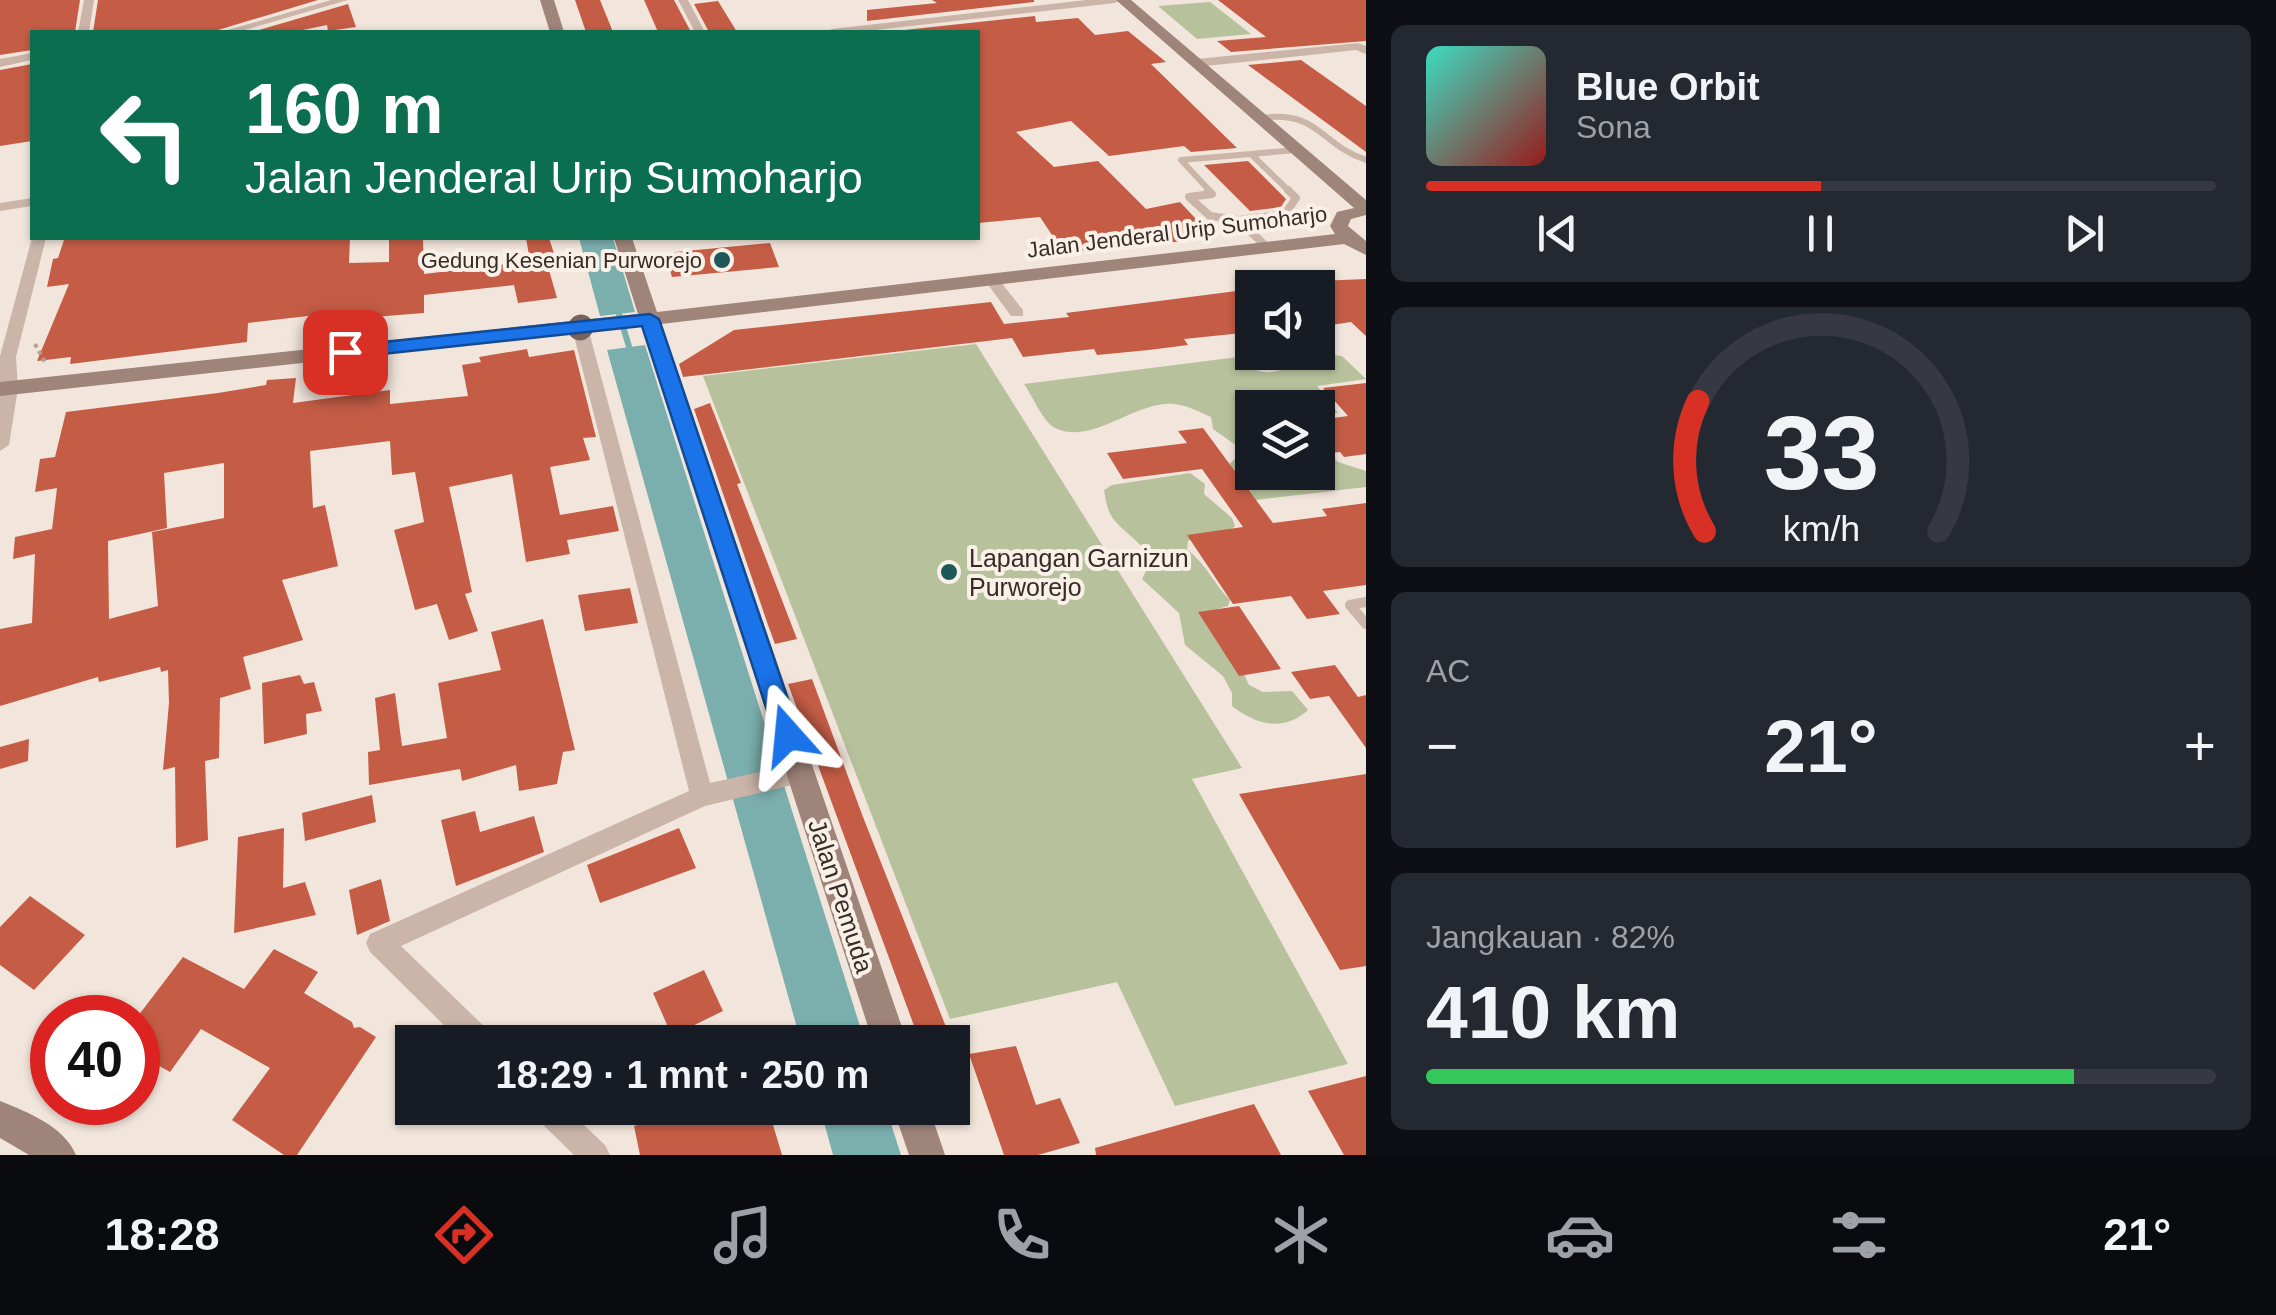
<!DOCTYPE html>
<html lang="id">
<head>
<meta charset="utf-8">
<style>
  body { margin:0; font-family:Helvetica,sans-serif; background:#242831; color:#f1f3f6; height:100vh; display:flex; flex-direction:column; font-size:38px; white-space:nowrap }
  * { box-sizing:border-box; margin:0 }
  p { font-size:32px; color:#9ea1a6 }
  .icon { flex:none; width:55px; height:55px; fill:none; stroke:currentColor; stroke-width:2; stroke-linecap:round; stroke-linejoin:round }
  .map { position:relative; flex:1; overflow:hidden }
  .sheet { display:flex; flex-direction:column; gap:25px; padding:25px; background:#0d0f14; width:910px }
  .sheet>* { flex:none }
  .top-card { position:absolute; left:30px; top:30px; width:950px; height:210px; border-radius:0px; box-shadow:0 2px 8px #0004; background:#0b6e4f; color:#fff; overflow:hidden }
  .fabs { position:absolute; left:1235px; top:270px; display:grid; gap:20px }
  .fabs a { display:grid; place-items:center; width:100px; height:100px; border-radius:0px; background:#171b24; box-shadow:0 2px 8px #0004; font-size:50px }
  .speed { position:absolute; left:30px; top:995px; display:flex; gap:20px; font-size:50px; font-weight:700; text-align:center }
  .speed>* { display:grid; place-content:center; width:130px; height:130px; border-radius:50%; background:#171b24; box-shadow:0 2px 8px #0004; line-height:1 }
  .speed .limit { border:15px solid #d22; background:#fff; color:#111 }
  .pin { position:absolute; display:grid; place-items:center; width:85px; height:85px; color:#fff; margin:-42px; border-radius:20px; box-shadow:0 5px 15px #0006 }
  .me { position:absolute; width:110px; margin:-55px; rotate:342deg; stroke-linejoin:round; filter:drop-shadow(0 0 8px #0008) }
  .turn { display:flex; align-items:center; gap:35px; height:210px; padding:0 50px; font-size:45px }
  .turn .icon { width:130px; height:130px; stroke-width:2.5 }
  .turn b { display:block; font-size:70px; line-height:85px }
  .big { font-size:75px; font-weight:600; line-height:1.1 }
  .sheet .widget { flex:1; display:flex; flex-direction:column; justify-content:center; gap:15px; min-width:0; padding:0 35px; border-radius:15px; background:#242831 }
  .sheet .dial { align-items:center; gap:0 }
  .dial svg { height:260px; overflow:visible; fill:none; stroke:#363941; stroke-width:7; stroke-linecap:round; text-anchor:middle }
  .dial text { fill:#f1f3f6; stroke:none }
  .song { display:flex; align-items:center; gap:30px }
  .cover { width:120px; height:120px; border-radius:15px; background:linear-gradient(135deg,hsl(170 70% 55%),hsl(0 70% 35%)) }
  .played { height:10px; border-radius:5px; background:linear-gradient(90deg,#d93025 50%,#363941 50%) }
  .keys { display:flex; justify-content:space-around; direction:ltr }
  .heat { display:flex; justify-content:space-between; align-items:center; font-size:55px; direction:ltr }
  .charge { height:15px; border-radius:8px; background:linear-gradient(90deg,#34c759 82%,#363941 0) }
  .trip { position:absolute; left:395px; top:1025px; width:575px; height:100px; border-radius:0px; background:#171b24; box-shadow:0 2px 8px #0004; font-weight:600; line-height:100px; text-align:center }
  .tab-bar { display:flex; height:160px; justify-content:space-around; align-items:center; background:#090b0e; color:#9ea1a6 }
  .tab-bar .icon { width:70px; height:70px }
  .tab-bar .current { color:#d93025 }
  .tab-bar b { font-size:45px; color:#f1f3f6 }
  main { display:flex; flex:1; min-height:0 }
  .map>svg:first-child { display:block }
</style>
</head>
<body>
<main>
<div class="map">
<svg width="1366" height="1155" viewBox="0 0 1366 1155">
  <rect width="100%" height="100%" fill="#f2e6dc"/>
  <!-- green -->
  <path fill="#b7c19c" d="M1210 2 1251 34 1197 39 1158 6Z
    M976 344 1242 768 1192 779 1348 1064 1175 1106 1117 982 950 1019 703 376Z
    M1313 353 1342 356 1366 379 1317 386 1338 413 1318 415V408H1252V472H1318V442L1338 462 1366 471V487L1255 500 1228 465 1244 451 1213 429 1211 417C1199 412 1187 405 1174 404 1134 401 1093 446 1055 428 1043 422 1032 395 1024 384L1246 356 1244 362C1255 372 1267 375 1280 370L1281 362Z
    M1190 473 1205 484 1204 494 1232 518 1235 526C1224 537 1203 534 1188 541L1187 549C1210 569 1211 580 1230 600L1228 606 1214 610 1249 685 1263 692 1292 691 1308 710C1283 733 1255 724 1232 706V693L1223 676 1185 645 1179 613 1142 579C1159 549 1132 541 1115 521 1107 512 1106 501 1104 490L1112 485Z"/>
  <!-- water -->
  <path fill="#7bafae" d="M579 238H613L635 312 600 316Z
    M645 345 865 1042H801L607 350Z
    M820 1108H886L901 1155H833Z"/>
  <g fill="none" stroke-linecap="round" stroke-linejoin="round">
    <!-- stream -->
    <path stroke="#7bafae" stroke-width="6" d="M616 304 631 353"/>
  </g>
  <!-- building -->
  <path fill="#c55d46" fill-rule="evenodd" d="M0 0H80L75 32H32V50L0 55Z
    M98 0H318L218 30 93 32Z
    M575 0H600L613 32H586Z
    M644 0H674L691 32H658Z
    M932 0H1034V2L867 21V10L937 3Z
    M1218 0H1366V41L1231 52 1217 41 1266 37Z
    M718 1 737 32H709L694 4Z
    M348 4 356 27 328 31 327 25 293 32 259 30Z
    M1035 16 1036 22 1078 18 1095 35 1128 31 1166 62 1151 64 1237 148 1191 152 1184 146 1109 156 1071 121 1016 132 1054 167 1098 161 1146 209 1180 202 1214 238 1064 253 1040 217 978 223V32H886Z
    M1301 60 1366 106V152L1248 65Z
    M32 64V141L0 146V70Z
    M1248 161 1286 199 1281 207 1250 211 1204 165Z
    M86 238H350L349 263 389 262V238H423L424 274 530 261 526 238H549L559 269 549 270 557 298 518 303 514 285 424 295V313L323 321 325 314 248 323 247 342 70 364 71 357 37 361 69 284 47 287 53 259 58 258 64 240Z
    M770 243 779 267 672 277 665 253Z
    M1366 279V336L1351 322 1318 327V281Z
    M1252 289V332L1184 339 1188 345 1149 350 1097 355 1094 349 1023 357 1012 338 683 377 679 364 734 330 991 302 1004 324 1069 317 1066 313Z
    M527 349 529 357 574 350 596 437 583 438 590 460 550 467 560 515 613 506 619 531 567 540 570 554 526 562 512 474 449 487 472 592 465 594 478 631 449 640 437 604 415 610 394 530 424 522 415 472 392 475 390 441 310 451 313 508 325 505 338 566 282 580 303 640 243 657 251 689 220 698 219 758 205 761 208 840 176 848 175 767 163 770 169 703 168 670 161 672 160 667 99 682 98 677 0 706V629L32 623 35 554 13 559 15 537 52 529 57 488 35 492 40 459 55 457 66 412 218 393 266 385 267 380 296 378 293 403 390 390V404L468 396 462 365 481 362 479 357ZM224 463V518L152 532 158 606 109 619 108 541 167 528 164 473Z
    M1366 383V454L1344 457 1340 452 1332 453 1318 435V420L1348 416 1323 388Z
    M710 403 741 483 737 484 797 639 775 644 768 625 694 409Z
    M1203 428 1273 523 1327 516 1322 509 1366 503V585L1323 591 1340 614 1307 619 1291 596 1233 604 1187 535 1243 527 1202 469 1123 479 1107 453 1187 443 1178 431Z
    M630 588 638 623 585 631 578 595Z
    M1239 606 1281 669 1239 676 1198 612Z
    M543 619 575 750 563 752 557 784 519 791 516 765 462 781 460 769 369 785 368 752 380 750 375 698 395 693 402 746 447 738 438 683 501 670 491 632Z
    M1335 665 1358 697 1366 695V748L1329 696 1310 699 1291 672Z
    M300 675 304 684 314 682 322 711 306 714 307 734 264 744 262 683Z
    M812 679 863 817 952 1042H920L788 684Z
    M29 739 28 761 0 769V747Z
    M1366 774V966L1340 970 1239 794Z
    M372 795 376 822 305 841 302 813Z
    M475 811 480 832 534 816 544 852 456 886 441 820Z
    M284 828 283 888 305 882 316 915 234 933 238 837Z
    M679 828 696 868 600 903 587 865Z
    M381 879 390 921 357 935 349 890Z
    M30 896 85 935 34 990 0 965V927Z
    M274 949 318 972 304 993 352 1022 354 1028 360 1027 376 1037 297 1155H284L232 1120 270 1068 201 1029 170 1072 138 1054V1016L183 957 244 989Z
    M704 970 723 1011 672 1036 653 993Z
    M1016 1046 1036 1105 1060 1098 1080 1143 1038 1155H1004L969 1054Z
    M1366 1076V1155H1344L1308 1091Z
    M1254 1104 1281 1155H1096L1095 1148Z
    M696 1108H768L782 1155H640L634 1126Z"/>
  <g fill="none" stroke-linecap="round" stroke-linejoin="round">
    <!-- path -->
    <path stroke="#b69f92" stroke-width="4" stroke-dasharray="4 4" stroke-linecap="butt" d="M35 344 46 364"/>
    <!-- lane-far2 -->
    <path stroke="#cab5a8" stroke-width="6" d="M1260 118C1320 110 1319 144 1366 160
      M1211 192 1181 160 1251 154
      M1290 192 1251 154 1296 150"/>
    <!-- lane-far1 -->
    <path stroke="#cab5a8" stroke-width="8" d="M1208 190 1212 194 1189 197 1210 216 1238 220
      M1266 246 1238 220 1285 214 1296 198 1288 190"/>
    <!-- lane -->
    <path stroke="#cab5a8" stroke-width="10" d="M1366 602 1350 605 1366 624"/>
    <!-- street -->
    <path fill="#cab5a8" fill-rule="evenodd" d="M84 0H94L89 32H78Z
      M331 0H348L238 32H221Z
      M678 0H688L705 32H695Z
      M1086 0H1120L1115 3 857 32H826L832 29Z
      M1358 43 1366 46V54L1356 50 1196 67 1190 63 1196 59Z
      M32 53V60L0 67V59Z
      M32 198V206L0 211V203Z
      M32 238H46L16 357 18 388 9 445 0 451V356Z
      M991 274 996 276 1023 310V316H1011L986 282V276Z
      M580 323 588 328 710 783 800 763 808 766 812 773 808 780 800 783 705 806 401 946 490 1032 494 1042H461L370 952 366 943 370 934 689 791 572 328Z
      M532 1108H566L605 1145 610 1155H574L536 1118Z"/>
    <!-- secondary -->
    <path fill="#9e8479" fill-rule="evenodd" d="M540 0H554L564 32H550Z
      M1116 0H1131L1366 200V215L1351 219 1348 226 1366 241V255L1344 244 661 324 907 1042H873L642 326 0 396V382L638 314 614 238H632L657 312 1335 234 1330 226 1337 212 1354 208Z
      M0 1101C27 1112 64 1126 76 1155H29L0 1138Z
      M893 1108H929L945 1155H909Z"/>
    <!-- primary -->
    <path stroke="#796259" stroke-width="25" d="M580 328 581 327"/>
  </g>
  <!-- route -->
  <path fill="#1a73e8" stroke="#114b97" stroke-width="2.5" d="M650 314 659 319 800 735 797 743 788 746 778 743 775 735 642 326 345 358 336 352 345 346Z"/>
  <!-- markers -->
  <g fill="#1e5858" stroke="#f9f0e8" stroke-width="4">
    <circle cx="722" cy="260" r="10"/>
    <circle cx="949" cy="572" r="10"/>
  </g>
  <g text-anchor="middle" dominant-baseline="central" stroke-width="8" stroke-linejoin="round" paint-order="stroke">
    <!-- far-street labels -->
    <g font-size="22" fill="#372c28" stroke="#f9f0e8">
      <text transform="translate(1177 232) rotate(-7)">Jalan Jenderal Urip Sumoharjo</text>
    </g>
    <!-- far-poi labels -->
    <g font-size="22" fill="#372c28" stroke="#f9f0e8" text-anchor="end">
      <text x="702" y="260">Gedung Kesenian Purworejo</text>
    </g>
    <!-- poi labels -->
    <g font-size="25" fill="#372c28" stroke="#f9f0e8" text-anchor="start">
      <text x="969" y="558">Lapangan Garnizun<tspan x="969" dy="29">Purworejo</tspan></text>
    </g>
    <!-- street labels -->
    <g font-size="25" fill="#372c28" stroke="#f9f0e8">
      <text transform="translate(841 896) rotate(72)">Jalan Pemuda</text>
    </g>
  </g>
</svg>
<div class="fabs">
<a><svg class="icon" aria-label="sound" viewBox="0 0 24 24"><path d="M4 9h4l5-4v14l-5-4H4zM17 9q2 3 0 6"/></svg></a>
<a><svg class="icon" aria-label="layers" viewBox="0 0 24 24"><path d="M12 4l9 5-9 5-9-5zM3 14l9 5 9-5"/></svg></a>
</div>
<div class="speed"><div class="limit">40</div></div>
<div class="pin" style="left:345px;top:352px;background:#d93025"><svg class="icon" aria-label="arrive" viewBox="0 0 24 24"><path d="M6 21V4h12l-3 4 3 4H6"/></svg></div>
<svg class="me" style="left:788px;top:735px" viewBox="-20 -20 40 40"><path d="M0-17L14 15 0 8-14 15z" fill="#1a73e8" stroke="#fff" stroke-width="4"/></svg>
<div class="trip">18:29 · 1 mnt · 250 m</div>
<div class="top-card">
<div class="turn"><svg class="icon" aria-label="left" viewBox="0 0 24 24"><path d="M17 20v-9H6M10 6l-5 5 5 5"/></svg><div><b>160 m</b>Jalan Jenderal Urip Sumoharjo</div></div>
</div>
</div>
<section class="sheet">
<div class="widget">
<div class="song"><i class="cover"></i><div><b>Blue Orbit</b><p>Sona</p></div></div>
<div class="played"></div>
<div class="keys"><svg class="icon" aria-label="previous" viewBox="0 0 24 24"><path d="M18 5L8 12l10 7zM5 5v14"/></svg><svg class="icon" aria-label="pause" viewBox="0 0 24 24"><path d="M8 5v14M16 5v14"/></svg><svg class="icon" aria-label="next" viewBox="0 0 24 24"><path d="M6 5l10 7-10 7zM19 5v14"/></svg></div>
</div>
<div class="widget dial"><svg viewBox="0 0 100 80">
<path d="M14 69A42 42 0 1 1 86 69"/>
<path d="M14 69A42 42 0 0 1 12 29" stroke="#d93025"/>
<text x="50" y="56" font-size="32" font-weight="700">33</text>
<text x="50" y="72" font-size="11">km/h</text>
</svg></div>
<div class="widget"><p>AC</p>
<div class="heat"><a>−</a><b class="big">21°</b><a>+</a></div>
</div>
<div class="widget"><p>Jangkauan · 82%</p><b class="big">410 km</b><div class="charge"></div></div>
</section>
</main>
<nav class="tab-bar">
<b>18:28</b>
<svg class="icon current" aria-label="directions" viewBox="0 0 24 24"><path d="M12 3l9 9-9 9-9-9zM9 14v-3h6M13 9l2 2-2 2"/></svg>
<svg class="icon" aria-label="music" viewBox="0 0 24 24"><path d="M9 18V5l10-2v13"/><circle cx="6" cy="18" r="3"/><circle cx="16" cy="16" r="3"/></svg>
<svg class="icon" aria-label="phone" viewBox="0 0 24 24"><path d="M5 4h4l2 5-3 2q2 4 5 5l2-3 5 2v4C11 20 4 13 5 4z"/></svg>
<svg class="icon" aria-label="climate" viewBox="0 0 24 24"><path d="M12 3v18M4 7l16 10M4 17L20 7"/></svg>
<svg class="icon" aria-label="car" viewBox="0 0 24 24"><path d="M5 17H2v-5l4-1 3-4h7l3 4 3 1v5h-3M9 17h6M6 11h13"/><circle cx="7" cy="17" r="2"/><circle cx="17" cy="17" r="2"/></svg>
<svg class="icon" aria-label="filters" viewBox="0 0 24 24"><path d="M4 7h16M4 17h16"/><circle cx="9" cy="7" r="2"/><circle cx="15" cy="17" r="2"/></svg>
<b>21°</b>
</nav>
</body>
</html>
